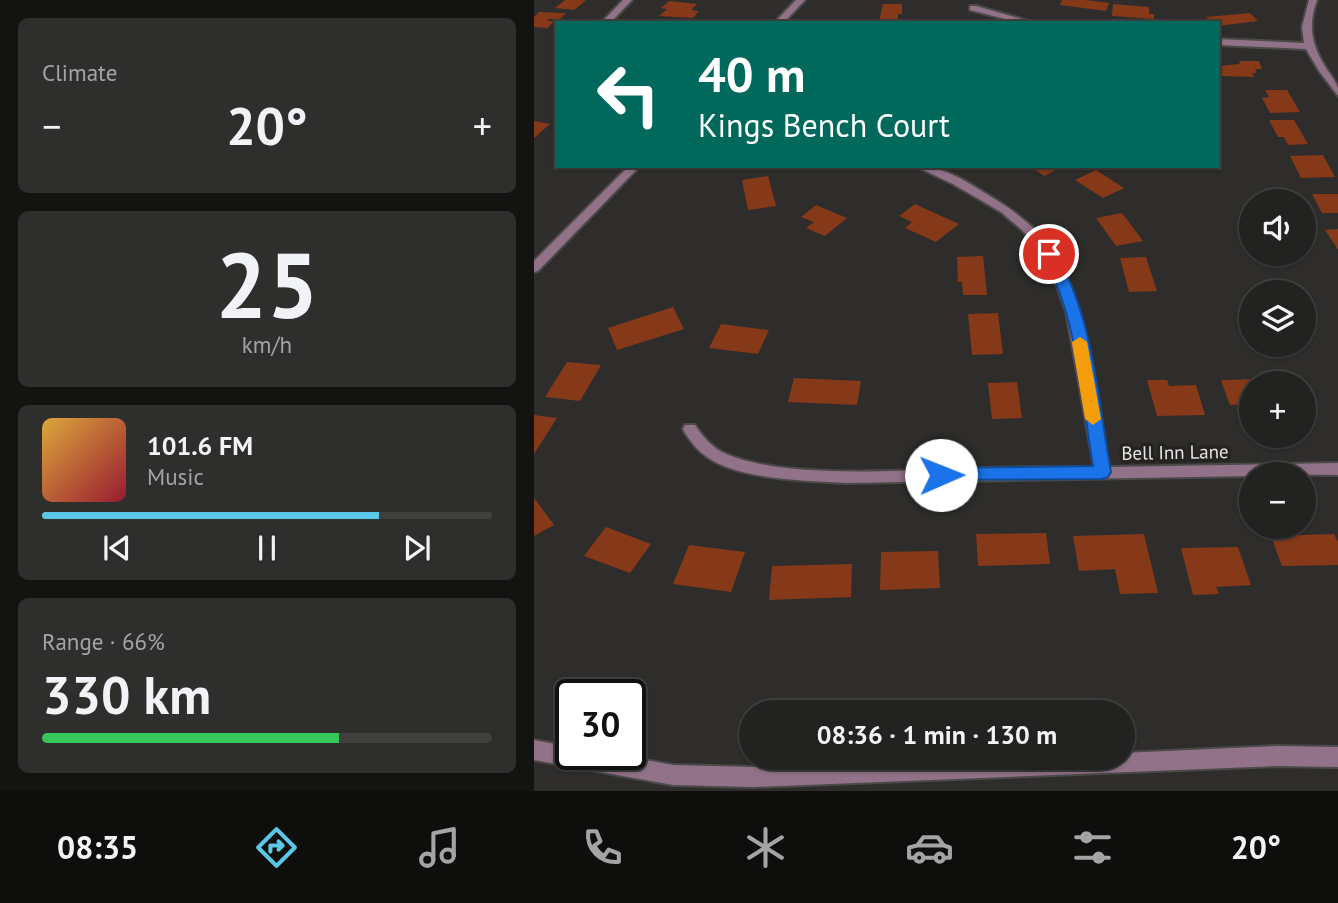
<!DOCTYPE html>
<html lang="en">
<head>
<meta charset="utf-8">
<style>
  body { margin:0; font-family:"PT Sans",sans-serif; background:#2e2f2d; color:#f1f3f6; height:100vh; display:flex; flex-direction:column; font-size:26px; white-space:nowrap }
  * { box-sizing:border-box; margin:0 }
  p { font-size:23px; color:#a2a4a5 }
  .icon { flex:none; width:38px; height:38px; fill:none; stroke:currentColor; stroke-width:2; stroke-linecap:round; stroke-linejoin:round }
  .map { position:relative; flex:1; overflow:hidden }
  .panel { display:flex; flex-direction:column; gap:18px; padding:18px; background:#131312; width:534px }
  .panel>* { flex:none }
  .guide { position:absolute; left:21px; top:21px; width:665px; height:147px; border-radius:0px; box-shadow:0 2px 5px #0004,0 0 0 2px #3f3f3e; background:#00695c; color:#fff; overflow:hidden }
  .controls { position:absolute; left:705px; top:189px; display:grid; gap:14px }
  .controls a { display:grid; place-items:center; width:77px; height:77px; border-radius:50%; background:#222220; box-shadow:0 2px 5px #0004,0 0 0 2px #3f3f3e; font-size:35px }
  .speed { position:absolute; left:21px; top:679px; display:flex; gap:14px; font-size:35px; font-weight:700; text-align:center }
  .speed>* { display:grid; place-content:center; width:91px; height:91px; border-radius:50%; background:#222220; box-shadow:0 2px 5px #0004,0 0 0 2px #3f3f3e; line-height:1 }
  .speed .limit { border:4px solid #111; border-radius:10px; background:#fff; color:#111 }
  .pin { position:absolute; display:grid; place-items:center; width:60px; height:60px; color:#fff; margin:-30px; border:4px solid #fff; border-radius:50%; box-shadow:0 2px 7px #0007 }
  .me { position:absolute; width:77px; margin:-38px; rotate:89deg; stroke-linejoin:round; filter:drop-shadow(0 0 5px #0008) }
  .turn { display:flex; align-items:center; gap:24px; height:147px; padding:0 28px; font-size:32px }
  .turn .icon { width:91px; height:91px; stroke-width:2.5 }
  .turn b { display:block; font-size:49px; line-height:60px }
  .big { font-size:52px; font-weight:600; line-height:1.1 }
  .panel .tile { flex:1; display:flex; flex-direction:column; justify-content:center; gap:10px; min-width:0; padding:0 24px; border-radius:10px; background:#2e2f2d }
  .panel .dial { align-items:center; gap:0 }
  .dial b { font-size:91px; line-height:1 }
  .song { display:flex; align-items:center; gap:21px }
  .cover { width:84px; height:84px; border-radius:10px; background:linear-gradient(135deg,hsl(40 70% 55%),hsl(350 70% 35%)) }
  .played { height:7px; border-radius:4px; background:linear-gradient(90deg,#5ac8e6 75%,#3f3f3e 75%) }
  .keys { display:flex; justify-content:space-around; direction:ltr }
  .heat { display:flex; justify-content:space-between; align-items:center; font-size:38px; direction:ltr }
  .charge { height:10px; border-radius:5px; background:linear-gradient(90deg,#34c759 66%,#3f3f3e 0) }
  .trip { position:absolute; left:205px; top:700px; width:396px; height:70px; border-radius:35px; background:#222220; box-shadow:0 2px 5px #0004,0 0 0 2px #3f3f3e; font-weight:600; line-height:70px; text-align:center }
  .tabs { display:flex; height:112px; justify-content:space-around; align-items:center; background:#0e0e0d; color:#a2a4a5 }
  .tabs .icon { width:49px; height:49px }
  .tabs .on { color:#5ac8e6 }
  .tabs b { font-size:32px; color:#f1f3f6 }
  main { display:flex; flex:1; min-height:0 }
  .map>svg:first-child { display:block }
</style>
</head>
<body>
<main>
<section class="panel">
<div class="tile"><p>Climate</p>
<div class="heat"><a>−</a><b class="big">20°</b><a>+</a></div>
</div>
<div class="tile dial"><b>25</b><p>km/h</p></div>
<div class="tile">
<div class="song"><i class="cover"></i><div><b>101.6 FM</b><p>Music</p></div></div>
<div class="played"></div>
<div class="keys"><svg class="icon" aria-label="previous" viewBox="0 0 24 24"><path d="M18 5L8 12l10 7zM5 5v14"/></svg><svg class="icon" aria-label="pause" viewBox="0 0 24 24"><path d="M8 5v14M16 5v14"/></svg><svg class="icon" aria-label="next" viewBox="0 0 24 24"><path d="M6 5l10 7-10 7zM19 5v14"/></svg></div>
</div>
<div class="tile"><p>Range · 66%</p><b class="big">330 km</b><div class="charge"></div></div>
</section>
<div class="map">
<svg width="805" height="791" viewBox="0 0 805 791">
  <rect width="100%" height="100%" fill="#2e2d2b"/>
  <!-- building -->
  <path fill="#853919" d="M31 0H52L40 10 21 8Z
    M528 0H552L575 3 572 11 526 5Z
    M135 1 163 4 157 10 165 11 159 18 125 16 133 9 127 8Z
    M349 4H368V14H364V21H345Z
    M579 4 615 7V14H620V19L578 16Z
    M5 12 32 13 26 19H15L13 21H20L14 28 0 27V17Z
    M716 13 724 21 684 26V23H678L672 17Z
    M705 61H725L728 69H721L723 73H718L720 77 684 76V66L706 64Z
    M731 90H753L766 112 736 113 728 98 735 97Z
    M735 120H760L774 144 754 145 750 137H744Z
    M0 121 16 124 0 138Z
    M789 155 801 177 767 178 756 156Z
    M494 166H528L511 176Z
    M562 170 590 188 569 198 541 180Z
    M234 176 242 206 214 210 208 180Z
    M778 194H805V213H788Z
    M381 204 425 224 402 242 371 228 378 222 365 216Z
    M282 205 313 218 291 236 272 228 280 222 267 217Z
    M588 213 609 241 582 246 562 218Z
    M805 229V251L791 230Z
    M449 256 453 295H429L428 282H424L423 257Z
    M612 257 623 291 595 292 586 258Z
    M139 307 150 329 83 350 74 328Z
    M464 313 469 354 438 355 434 314Z
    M187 324 235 330 224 354 175 348Z
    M33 362 67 365 46 401 11 397Z
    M260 378 327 381 323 405 254 402Z
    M743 379 745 383H718V404L696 405 687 380Z
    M613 380H633L635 386 662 385 671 415 623 416Z
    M483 382 488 418 458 419 454 383Z
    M0 415 23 418 0 454Z
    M0 498 20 525 0 536Z
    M72 527 117 544 96 573 50 556Z
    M512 533 516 564 444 566 442 534Z
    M610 534 624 593 586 594 581 569 545 571 539 536Z
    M800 534 805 544V565L748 566 737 536Z
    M155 545 211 552 197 592 139 584Z
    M704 547 717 585 682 587 685 594 659 595 647 548Z
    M404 551 406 588 346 590 347 552Z
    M318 564 317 597 235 600 238 566Z"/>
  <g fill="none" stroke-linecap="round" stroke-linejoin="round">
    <!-- minor casing -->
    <g stroke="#4b4a48" stroke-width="4">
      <path id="minor" d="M89 0H98L76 23H67Z
        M775 0H783C773 27 778 47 794 71 800 80 805 85 805 97L785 71 772 49 684 45V39L770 43 768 27Z
        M436 6H442L502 23H487L436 10Z
        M381 166C408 166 431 180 454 195 476 208 496 222 512 242 554 294 563 401 575 467L805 463V475L718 474V476L313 483C275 481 205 480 173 457 164 451 157 442 151 433L149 429 151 425H161C169 437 178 448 192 454 250 478 352 471 415 469 463 467 511 467 560 467L532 311 515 265 504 248 488 230 467 212 419 184Z"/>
    </g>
    <!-- tertiary casing -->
    <g stroke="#4b4a48" stroke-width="4">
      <path id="tertiary" d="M262 0H271L249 23H240Z
        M95 166H106L4 271 0 272V261Z
        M0 740 37 747V754H78L139 765 219 767 457 758H588V753L744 746 805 747V767L744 766 219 787 139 785 0 760Z"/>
    </g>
    <!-- minor -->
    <use href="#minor" fill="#917289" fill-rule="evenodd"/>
    <!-- tertiary -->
    <use href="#tertiary" fill="#917289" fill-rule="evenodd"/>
  </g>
  <!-- route -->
  <path fill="#1a73e8" stroke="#114b97" stroke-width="2" d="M515 250 520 251C559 313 564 401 577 472L574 477 568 479 401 480 399 475 401 470 407 468 559 466C547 395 544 318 508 254Z"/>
  <!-- slow -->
  <path fill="#f59e0b" d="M546 337 553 342 567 419 559 425 551 419 538 342Z"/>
  <g text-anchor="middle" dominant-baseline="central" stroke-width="7" stroke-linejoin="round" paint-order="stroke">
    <!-- street labels -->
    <g font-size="19" fill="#e5e4e3" stroke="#252321">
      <text transform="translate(641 452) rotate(-1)">Bell Inn Lane</text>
    </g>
  </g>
</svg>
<div class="controls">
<a><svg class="icon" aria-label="sound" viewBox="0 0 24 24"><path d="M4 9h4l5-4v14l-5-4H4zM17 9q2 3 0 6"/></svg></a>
<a><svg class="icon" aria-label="layers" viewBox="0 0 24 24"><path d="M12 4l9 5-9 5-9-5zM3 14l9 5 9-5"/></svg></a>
<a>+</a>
<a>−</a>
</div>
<div class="speed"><div class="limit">30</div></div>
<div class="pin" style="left:515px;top:254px;background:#d93025"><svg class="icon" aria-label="arrive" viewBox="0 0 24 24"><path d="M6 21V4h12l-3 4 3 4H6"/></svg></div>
<svg class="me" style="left:407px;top:475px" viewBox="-20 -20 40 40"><circle r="19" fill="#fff"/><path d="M0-13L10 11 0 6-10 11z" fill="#1a73e8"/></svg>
<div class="trip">08:36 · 1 min · 130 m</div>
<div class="guide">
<div class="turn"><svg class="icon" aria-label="left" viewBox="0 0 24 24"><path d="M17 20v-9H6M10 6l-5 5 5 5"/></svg><div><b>40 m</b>Kings Bench Court</div></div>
</div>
</div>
</main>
<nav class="tabs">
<b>08:35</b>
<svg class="icon on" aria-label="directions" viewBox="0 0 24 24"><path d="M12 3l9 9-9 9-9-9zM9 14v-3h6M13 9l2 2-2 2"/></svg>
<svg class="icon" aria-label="music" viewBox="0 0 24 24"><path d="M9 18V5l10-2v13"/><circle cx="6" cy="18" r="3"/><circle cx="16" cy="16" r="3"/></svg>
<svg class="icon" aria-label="phone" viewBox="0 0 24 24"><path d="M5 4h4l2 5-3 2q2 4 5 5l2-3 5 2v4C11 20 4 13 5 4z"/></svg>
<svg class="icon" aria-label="climate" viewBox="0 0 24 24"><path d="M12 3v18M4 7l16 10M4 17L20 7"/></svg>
<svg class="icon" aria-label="car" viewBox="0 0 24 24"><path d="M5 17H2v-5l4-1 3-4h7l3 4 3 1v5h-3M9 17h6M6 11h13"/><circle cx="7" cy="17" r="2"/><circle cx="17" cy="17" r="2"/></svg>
<svg class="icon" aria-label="filters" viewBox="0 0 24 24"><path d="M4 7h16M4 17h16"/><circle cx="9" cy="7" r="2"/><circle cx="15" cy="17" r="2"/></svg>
<b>20°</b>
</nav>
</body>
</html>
